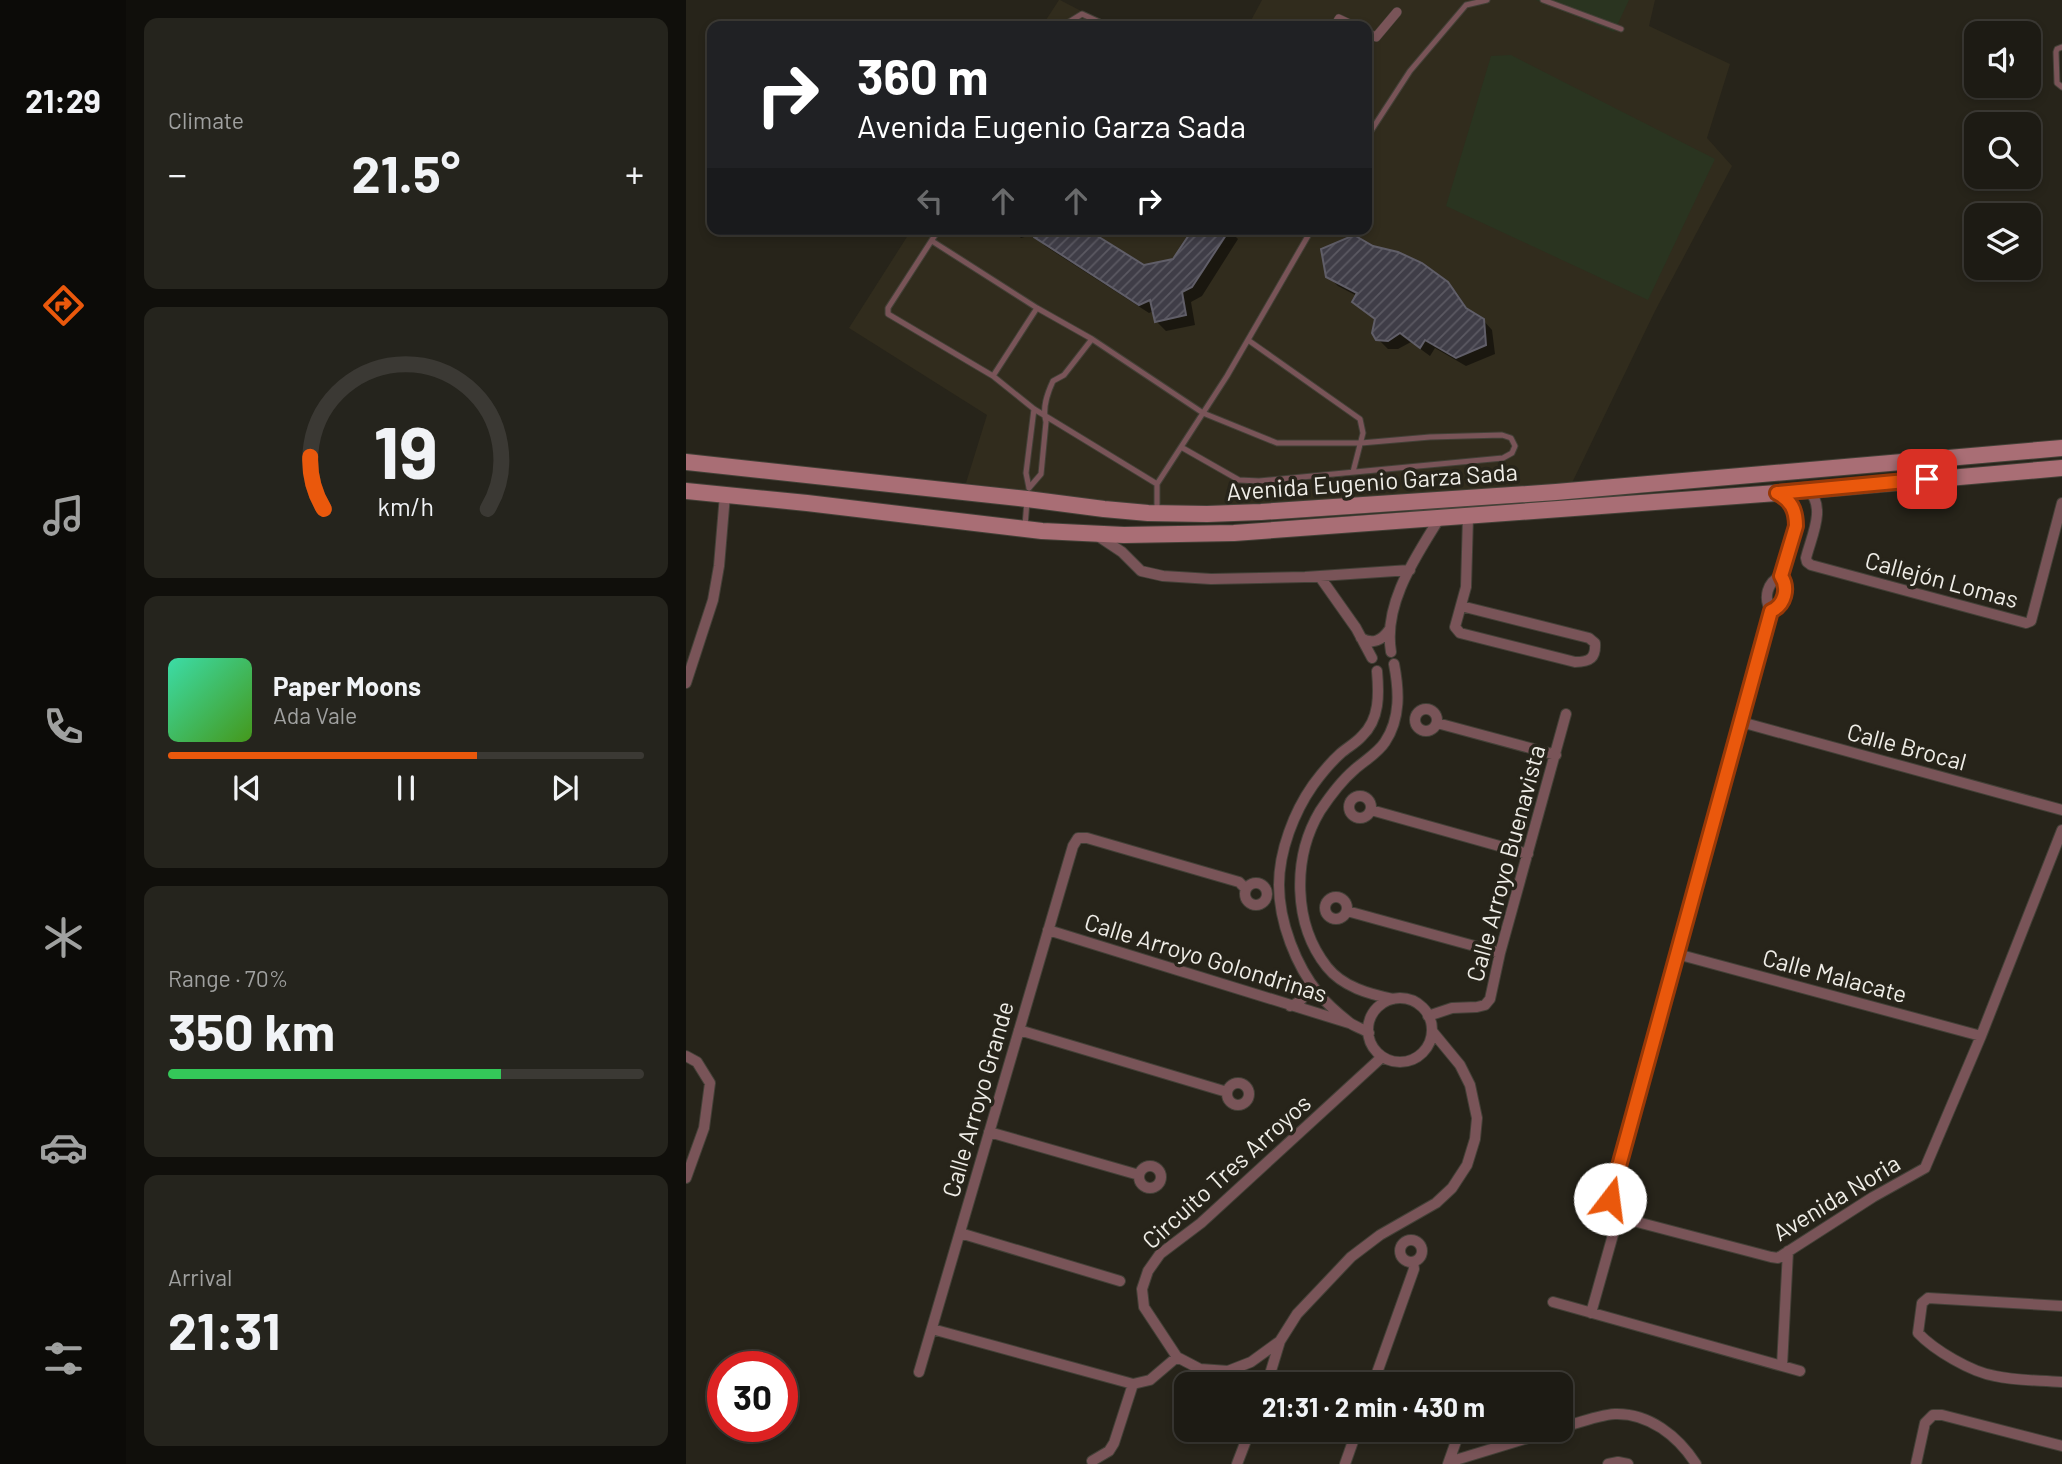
<!DOCTYPE html>
<html lang="en">
<head>
<meta charset="utf-8">
<style>
  body { margin:0; font-family:Barlow,sans-serif; background:#25241d; color:#f1f3f6; height:100vh; display:flex; flex-direction:column; font-size:26px; white-space:nowrap }
  * { box-sizing:border-box; margin:0 }
  p { font-size:23px; color:#a0a1a0 }
  .icon { flex:none; width:38px; height:38px; fill:none; stroke:currentColor; stroke-width:2; stroke-linecap:round; stroke-linejoin:round }
  .map { position:relative; flex:1; overflow:hidden }
  .side { display:flex; flex-direction:column; gap:18px; padding:18px; background:#100f0b; width:560px }
  .side>* { flex:none }
  .top-card { position:absolute; left:21px; top:21px; width:665px; height:214px; border-radius:14px; box-shadow:0 4px 10px #0003,0 0 0 2px #3b3934; background:#202124; color:#fff; overflow:hidden }
  .buttons { position:absolute; left:1278px; top:21px; display:grid; gap:14px }
  .buttons a { display:grid; place-items:center; width:77px; height:77px; border-radius:14px; background:#1d1b14; box-shadow:0 4px 10px #0003,0 0 0 2px #3b3934; font-size:35px }
  .speed { position:absolute; left:21px; top:1351px; display:flex; gap:14px; font-size:35px; font-weight:700; text-align:center }
  .speed>* { display:grid; place-content:center; width:91px; height:91px; border-radius:50%; background:#1d1b14; box-shadow:0 4px 10px #0003,0 0 0 2px #3b3934; line-height:1 }
  .speed .limit { border:10px solid #d22; background:#fff; color:#111 }
  .pin { position:absolute; display:grid; place-items:center; width:60px; height:60px; color:#fff; margin:-30px; border-radius:14px; box-shadow:0 4px 10px #0006 }
  .me { position:absolute; width:77px; margin:-38px; rotate:15deg; stroke-linejoin:round; filter:drop-shadow(0 0 5px #0008) }
  .turn { display:flex; align-items:center; gap:24px; height:147px; padding:0 35px; font-size:32px }
  .turn .icon { width:91px; height:91px; stroke-width:2.5 }
  .turn b { display:block; font-size:49px; line-height:60px }
  .lanes { display:flex; align-items:center; height:66px; padding:0 35px; background:#0003; justify-content:center; gap:35px; direction:ltr }
  .lanes .off { opacity:.35 }
  .big { font-size:52px; font-weight:700; line-height:1.1 }
  .side .card { flex:1; display:flex; flex-direction:column; justify-content:center; gap:10px; min-width:0; padding:0 24px; border-radius:14px; background:#25241d }
  .side .dial { align-items:center; gap:0 }
  .dial svg { height:182px; overflow:visible; fill:none; stroke:#3b3934; stroke-width:7; stroke-linecap:round; text-anchor:middle }
  .dial text { fill:#f1f3f6; stroke:none }
  .song { display:flex; align-items:center; gap:21px }
  .cover { width:84px; height:84px; border-radius:10px; background:linear-gradient(135deg,hsl(160 70% 55%),hsl(100 70% 35%)) }
  .played { height:7px; border-radius:4px; background:linear-gradient(90deg,#ea580c 65%,#3b3934 65%) }
  .keys { display:flex; justify-content:space-around; direction:ltr }
  .heat { display:flex; justify-content:space-between; align-items:center; font-size:38px; direction:ltr }
  .charge { height:10px; border-radius:5px; background:linear-gradient(90deg,#34c759 70%,#3b3934 0) }
  .trip { position:absolute; left:488px; top:1372px; width:399px; height:70px; border-radius:14px; background:#1d1b14; box-shadow:0 4px 10px #0003,0 0 0 2px #3b3934; font-weight:700; line-height:70px; text-align:center }
  main { display:flex; flex:1; min-height:0 }
  .tabs { display:flex; flex-direction:column; width:126px; justify-content:space-around; align-items:center; background:#0c0b08; color:#a0a1a0 }
  .tabs .icon { width:49px; height:49px }
  .tabs .on { color:#ea580c }
  .tabs b { font-size:32px; color:#f1f3f6 }
  .map>svg:first-child { display:block }
</style>
</head>
<body>
<main>
<nav class="tabs">
<b>21:29</b>
<svg class="icon on" aria-label="directions" viewBox="0 0 24 24"><path d="M12 3l9 9-9 9-9-9zM9 14v-3h6M13 9l2 2-2 2"/></svg>
<svg class="icon" aria-label="music" viewBox="0 0 24 24"><path d="M9 18V5l10-2v13"/><circle cx="6" cy="18" r="3"/><circle cx="16" cy="16" r="3"/></svg>
<svg class="icon" aria-label="phone" viewBox="0 0 24 24"><path d="M5 4h4l2 5-3 2q2 4 5 5l2-3 5 2v4C11 20 4 13 5 4z"/></svg>
<svg class="icon" aria-label="climate" viewBox="0 0 24 24"><path d="M12 3v18M4 7l16 10M4 17L20 7"/></svg>
<svg class="icon" aria-label="car" viewBox="0 0 24 24"><path d="M5 17H2v-5l4-1 3-4h7l3 4 3 1v5h-3M9 17h6M6 11h13"/><circle cx="7" cy="17" r="2"/><circle cx="17" cy="17" r="2"/></svg>
<svg class="icon" aria-label="filters" viewBox="0 0 24 24"><path d="M4 7h16M4 17h16"/><circle cx="9" cy="7" r="2"/><circle cx="15" cy="17" r="2"/></svg>
</nav>
<section class="side">
<div class="card"><p>Climate</p>
<div class="heat"><a>−</a><b class="big">21.5°</b><a>+</a></div>
</div>
<div class="card dial"><svg viewBox="0 0 100 80">
<path d="M14 69A42 42 0 1 1 86 69"/>
<path d="M14 69A42 42 0 0 1 8 46" stroke="#ea580c"/>
<text x="50" y="56" font-size="32" font-weight="700">19</text>
<text x="50" y="72" font-size="11">km/h</text>
</svg></div>
<div class="card">
<div class="song"><i class="cover"></i><div><b>Paper Moons</b><p>Ada Vale</p></div></div>
<div class="played"></div>
<div class="keys"><svg class="icon" aria-label="previous" viewBox="0 0 24 24"><path d="M18 5L8 12l10 7zM5 5v14"/></svg><svg class="icon" aria-label="pause" viewBox="0 0 24 24"><path d="M8 5v14M16 5v14"/></svg><svg class="icon" aria-label="next" viewBox="0 0 24 24"><path d="M6 5l10 7-10 7zM19 5v14"/></svg></div>
</div>
<div class="card"><p>Range · 70%</p><b class="big">350 km</b><div class="charge"></div></div>
<div class="card"><p>Arrival</p><b class="big">21:31</b></div>
</section>
<div class="map">
<svg width="1376" height="1464" viewBox="0 0 1376 1464">
  <defs>
    <pattern id="building-hatch" width="6" height="6" patternUnits="userSpaceOnUse" patternTransform="scale(1.75)"><rect width="6" height="6" fill="#3f3d47"/><path d="M-1 1l2-2M0 6l6-6M5 7l2-2" fill="none" stroke="#5b5962"/></pattern>
  </defs>
  <rect width="100%" height="100%" fill="#27241a"/>
  <!-- built -->
  <path fill="#312c1d" d="M373 0H374L424 26H356Z
    M576 0H969L963 26 1044 64 1021 138 1046 166 969 311 884 487 461 509 280 483 301 415 163 328 226 229H681V26H562Z"/>
  <!-- garden -->
  <path fill="#2a3420" d="M850 0H943L928 32Z
    M825 55 1029 159 962 300 760 206 805 56Z"/>
  <!-- shadow -->
  <path fill="#0007" d="M327 229H397L458 267 488 261 543 230 552 239 516 296 505 302 509 325 480 331 470 321 468 311 463 313 359 246 349 234 335 238Z
    M642 276 761 283 771 293 784 313 797 320 806 330 809 354 780 366 749 348 744 356 725 342 712 349H702L692 339 691 321 668 302 671 296 652 286Z"/>
  <!-- building -->
  <path fill="url(#building-hatch)" stroke="#605e68" stroke-width="2" d="M346 229H400L458 265 487 259 507 229H544L506 287 496 292 500 315 469 322 464 300 453 305 348 237Z
    M668 235 687 246 712 252 736 263 762 282 780 308 798 319 800 345 770 358 739 340 734 348 714 333 702 341 690 340 686 333 689 319 666 302 671 293 640 277 635 249Z"/>
  <g fill="none" stroke-linecap="round" stroke-linejoin="round">
    <!-- service casing -->
    <g stroke="#434037" stroke-width="7">
      <path id="service" d="M857 0 935 29
        M380 26 383 22 396 14 422 26
        M1376 47 1371 49 1370 52 1371 83 1376 87
        M681 137 724 71 780 5 801 0
        M253 229 202 308V314L307 376 348 409 471 484
        M246 241 351 308 406 339 517 413 591 443H675L744 437 816 435 825 438 829 446 826 453 817 458 573 481 553 480 495 447
        M562 340 674 419 677 433 667 472
        M307 376 351 308
        M343 488 355 474 360 422C356 408 361 394 367 381L378 375 406 339
        M343 488 340 473 348 409
        M471 512V484L541 376 626 229
        M339 526 341 501"/>
    </g>
    <!-- pedestrian casing -->
    <g stroke="#434037" stroke-width="10">
      <path id="pedestrian" d="M649 26 653 19 668 26
        M681 33 690 37 711 12"/>
    </g>
    <!-- minor casing -->
    <g stroke="#434037" stroke-width="12">
      <path id="minor" d="M1122 490C1141 507 1125 537 1120 558L1121 562 1125 565 1340 623 1345 621 1376 503
        M412 536 436 552 455 571 477 576 525 579 619 577 724 570
        M1095 576C1081 582 1077 598 1085 611L924 1199V1211L932 1217 1085 1257 1092 1258 1187 1197 1239 1168 1295 1036 1376 830
        M634 577 670 628 686 658
        M775 606 903 638 909 643C910 658 904 662 889 662L774 633 769 627 780 587 782 517
        M1085 611C1099 605 1103 588 1095 576 1103 549 1124 510 1091 493
        M675 638C687 645 696 640 703 630
        M705 652C697 604 729 558 753 519
        M0 683 27 600 33 566 39 495
        M729 720a11 11 0 1 1 22 0a11 11 0 1 1-22 0Z
        M1055 722 1376 810
        M751 723 870 755
        M663 807a11 11 0 1 1 22 0a11 11 0 1 1-22 0Z
        M685 810 842 854
        M559 894a11 11 0 1 1 22 0a11 11 0 1 1-22 0Z
        M639 908a11 11 0 1 1 22 0a11 11 0 1 1-22 0Z
        M661 911 814 953
        M362 930 663 1023
        M991 954 1295 1036
        M682 1030a32 32 0 1 1 64 0a32 32 0 1 1-64 0Z
        M707 999C683 994 657 987 641 967 607 924 606 858 634 811 644 796 654 782 668 770 678 761 692 753 699 742 715 718 713 690 708 664
        M604 1006C618 1002 620 993 623 981
        M742 1016 766 1008 791 1007 799 1005 804 999 814 953 880 714
        M333 1030 541 1092
        M683 1033C677 1029 670 1027 664 1023 654 1015 641 1004 633 994 610 966 593 922 593 885 593 851 608 812 627 785 635 774 645 762 655 753 662 747 670 743 676 736 694 719 693 694 691 671
        M0 1056 11 1062 24 1083 18 1128 0 1178
        M696 1057 515 1223 474 1254 462 1271 456 1289 458 1307 491 1357 514 1369 542 1371 565 1362 594 1341 611 1314 665 1257 694 1235 750 1203 766 1188 781 1165 789 1139 791 1118 784 1085 774 1065 746 1031
        M541 1094a11 11 0 1 1 22 0a11 11 0 1 1-22 0Z
        M303 1132 453 1175
        M453 1177a11 11 0 1 1 22 0a11 11 0 1 1-22 0Z
        M274 1233 434 1281
        M714 1251a11 11 0 1 1 22 0a11 11 0 1 1-22 0Z
        M867 1302 1114 1371
        M1376 1306 1242 1298 1236 1303 1232 1333C1248 1350 1285 1372 1309 1376 1331 1381 1354 1380 1376 1382
        M905 1313 932 1217
        M246 1329 447 1384 464 1380 491 1357
        M1096 1366 1102 1251
        M542 1371 558 1375 573 1384
        M233 1372 387 846 392 838H401L553 882 560 889
        M581 1384 594 1341
        M687 1384 728 1269 727 1262
        M875 1428C892 1423 912 1415 929 1414 963 1413 992 1436 1010 1464
        M406 1461 423 1451 428 1443 447 1384
        M763 1462 868 1430
        M551 1464 564 1430
        M659 1464 671 1430
        M762 1464 774 1430
        M922 1464 932 1462 942 1464
        M1230 1464 1239 1423 1247 1415H1256L1376 1446"/>
    </g>
    <!-- secondary casing -->
    <g stroke="#434037" stroke-width="18">
      <path id="secondary" d="M0 462 341 499 418 509 462 513 521 514 575 512 870 492 1376 448
        M0 491 121 503 356 531 438 535 548 533 1091 493 1376 468"/>
    </g>
    <!-- service -->
    <use href="#service" stroke="#795458" stroke-width="5"/>
    <!-- pedestrian -->
    <use href="#pedestrian" stroke="#795458" stroke-width="9"/>
    <!-- minor -->
    <use href="#minor" stroke="#795458" stroke-width="10"/>
    <!-- secondary -->
    <use href="#secondary" stroke="#a96e75" stroke-width="16"/>
  </g>
  <g fill="none" stroke-linecap="round" stroke-linejoin="round">
    <!-- route casing -->
    <g stroke="#983908" stroke-width="18">
      <path id="route" d="M924 1199 1085 611C1099 605 1103 588 1095 576L1110 526C1110 510 1105 500 1091 493L1241 479"/>
    </g>
    <!-- route -->
    <use href="#route" stroke="#ea580c" stroke-width="12"/>
  </g>
  <g text-anchor="middle" dominant-baseline="central" stroke-width="7" stroke-linejoin="round" paint-order="stroke">
    <!-- street labels -->
    <g font-size="24" fill="#efede7" stroke="#27241a">
      <text transform="translate(686 481) rotate(-4)">Avenida Eugenio Garza Sada</text>
      <text transform="translate(1256 579) rotate(15)">Callejón Lomas</text>
      <text transform="translate(1221 746) rotate(15)">Calle Brocal</text>
      <text transform="translate(819 863) rotate(-75)">Calle Arroyo Buenavista</text>
      <text transform="translate(520 957) rotate(17)">Calle Arroyo Golondrinas</text>
      <text transform="translate(1149 975) rotate(15)">Calle Malacate</text>
      <text transform="translate(291 1099) rotate(-74)">Calle Arroyo Grande</text>
      <text transform="translate(540 1171) rotate(-42)">Circuito Tres Arroyos</text>
      <text transform="translate(1150 1197) rotate(-31)">Avenida Noria</text>
    </g>
  </g>
</svg>
<div class="buttons">
<a><svg class="icon" aria-label="sound" viewBox="0 0 24 24"><path d="M4 9h4l5-4v14l-5-4H4zM17 9q2 3 0 6"/></svg></a>
<a><svg class="icon" aria-label="search" viewBox="0 0 24 24"><circle cx="10" cy="10" r="6"/><path d="M15 15l6 6"/></svg></a>
<a><svg class="icon" aria-label="layers" viewBox="0 0 24 24"><path d="M12 4l9 5-9 5-9-5zM3 14l9 5 9-5"/></svg></a>
</div>
<div class="speed"><div class="limit">30</div></div>
<div class="pin" style="left:1241px;top:479px;background:#d93025"><svg class="icon" aria-label="arrive" viewBox="0 0 24 24"><path d="M6 21V4h12l-3 4 3 4H6"/></svg></div>
<svg class="me" style="left:924px;top:1199px" viewBox="-20 -20 40 40"><circle r="19" fill="#fff"/><path d="M0-13L10 11 0 6-10 11z" fill="#ea580c"/></svg>
<div class="trip">21:31 · 2 min · 430 m</div>
<div class="top-card">
<div class="turn"><svg class="icon" aria-label="right" viewBox="0 0 24 24"><path d="M7 20v-9h11M14 6l5 5-5 5"/></svg><div><b>360 m</b>Avenida Eugenio Garza Sada</div></div>
<div class="lanes"><svg class="icon off" aria-label="left" viewBox="0 0 24 24"><path d="M17 20v-9H6M10 6l-5 5 5 5"/></svg><svg class="icon off" aria-label="ahead" viewBox="0 0 24 24"><path d="M12 20V5M6 11l6-6 6 6"/></svg><svg class="icon off" aria-label="ahead" viewBox="0 0 24 24"><path d="M12 20V5M6 11l6-6 6 6"/></svg><svg class="icon" aria-label="right" viewBox="0 0 24 24"><path d="M7 20v-9h11M14 6l5 5-5 5"/></svg></div>
</div>
</div>
</main>
</body>
</html>
